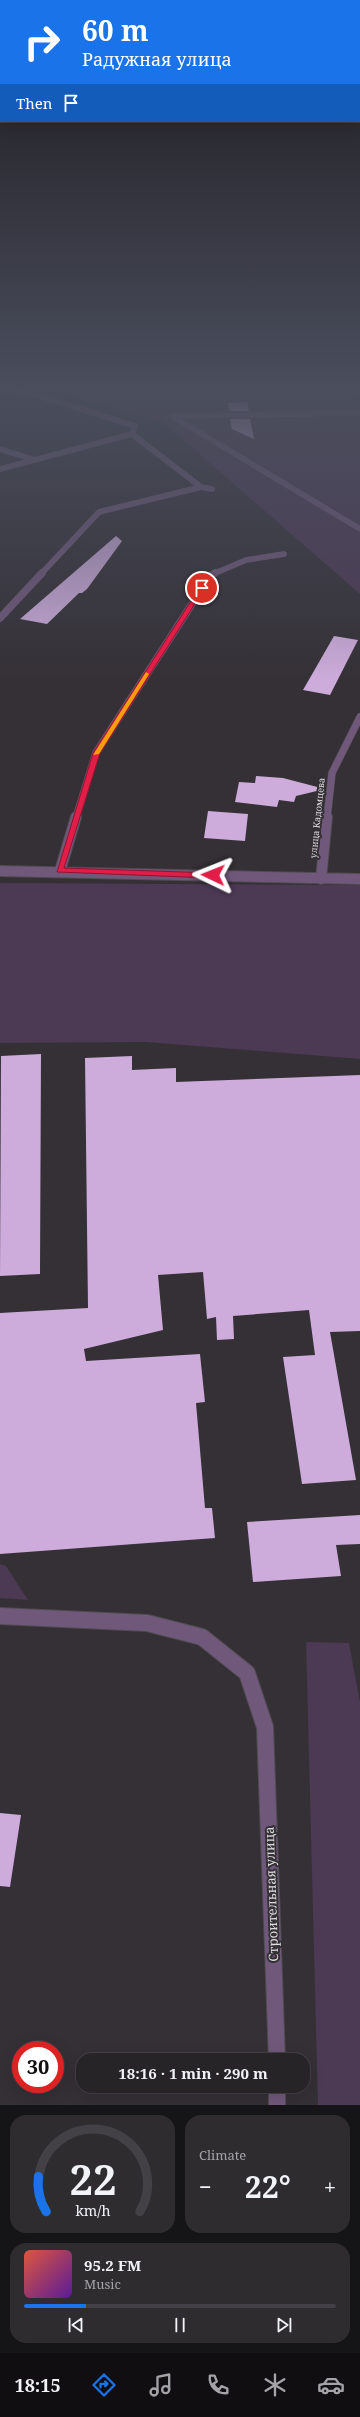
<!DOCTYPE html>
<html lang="en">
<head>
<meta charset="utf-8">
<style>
  body { margin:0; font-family:"Noto Serif",serif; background:#2f2c30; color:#f1f3f6; height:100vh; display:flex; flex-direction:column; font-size:15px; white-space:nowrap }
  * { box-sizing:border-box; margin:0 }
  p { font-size:13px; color:#a4a4a8 }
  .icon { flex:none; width:22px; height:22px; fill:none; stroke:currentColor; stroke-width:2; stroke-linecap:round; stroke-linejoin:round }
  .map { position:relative; height:2105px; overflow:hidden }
  .drawer { display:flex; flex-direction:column; gap:10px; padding:10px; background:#151416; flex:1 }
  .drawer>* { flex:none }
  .guide { position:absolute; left:0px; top:0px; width:360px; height:122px; box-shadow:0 4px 16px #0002,0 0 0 1px #434145; background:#1a73e8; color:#fff; overflow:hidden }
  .speed { position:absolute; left:12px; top:2041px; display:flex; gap:8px; font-size:20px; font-weight:700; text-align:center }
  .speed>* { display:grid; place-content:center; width:52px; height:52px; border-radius:50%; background:#272428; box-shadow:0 4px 16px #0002,0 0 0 1px #434145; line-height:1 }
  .speed .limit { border:6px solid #d22; background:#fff; color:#111 }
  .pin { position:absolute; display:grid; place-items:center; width:34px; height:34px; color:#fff; margin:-17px; border:2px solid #fff; border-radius:50%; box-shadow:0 1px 4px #0007 }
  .me { position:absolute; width:44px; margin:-22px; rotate:272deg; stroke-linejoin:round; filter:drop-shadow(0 0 3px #0008) }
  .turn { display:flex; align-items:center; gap:14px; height:84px; padding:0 16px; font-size:18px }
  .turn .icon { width:52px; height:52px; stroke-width:2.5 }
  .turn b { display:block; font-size:28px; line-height:34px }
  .then { display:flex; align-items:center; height:38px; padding:0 16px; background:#0003; gap:8px; font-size:15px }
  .big { font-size:30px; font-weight:700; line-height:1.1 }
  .drawer .widget { flex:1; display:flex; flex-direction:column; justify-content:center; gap:6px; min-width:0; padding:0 14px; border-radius:16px; background:#2f2c30 }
  .drawer .dial { align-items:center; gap:0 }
  .dial svg { height:104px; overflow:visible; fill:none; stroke:#434145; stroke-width:7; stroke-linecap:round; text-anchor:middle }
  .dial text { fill:#f1f3f6; stroke:none }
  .song { display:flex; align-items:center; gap:12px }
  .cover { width:48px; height:48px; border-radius:6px; background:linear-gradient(135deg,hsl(10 70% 55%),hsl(270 70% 35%)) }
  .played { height:4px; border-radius:2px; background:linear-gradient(90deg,#1a73e8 20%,#434145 20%) }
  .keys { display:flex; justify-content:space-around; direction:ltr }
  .heat { display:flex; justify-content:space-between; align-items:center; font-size:22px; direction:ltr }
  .drawer .tiles { flex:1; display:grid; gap:10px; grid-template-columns:1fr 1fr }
  .widget:last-child { grid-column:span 2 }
  .trip { position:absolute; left:76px; top:2053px; width:234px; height:40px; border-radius:16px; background:#272428; box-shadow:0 4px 16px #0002,0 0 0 1px #434145; font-weight:700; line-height:40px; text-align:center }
  .tab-bar { display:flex; height:64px; justify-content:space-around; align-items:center; background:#100e10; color:#a4a4a8 }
  .tab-bar .icon { width:28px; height:28px }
  .tab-bar .on { color:#1a73e8 }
  .tab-bar b { font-size:18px; color:#f1f3f6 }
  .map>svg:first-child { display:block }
</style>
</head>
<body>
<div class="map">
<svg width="360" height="2105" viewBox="0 0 360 2105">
  <rect width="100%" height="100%" fill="#343036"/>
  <!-- green -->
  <path fill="#4c3954" d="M45 387H360V594L164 423Z
    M0 883 360 885V1059L146 1042 0 1043Z
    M0 1564 6 1566 28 1600 0 1598Z
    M306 1642 349 1643 360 1702V2105H318Z"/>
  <!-- building -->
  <path fill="#cdacdb" d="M247 402 249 411H229L228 403Z
    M230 419H250L254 439 232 429Z
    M116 536 122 541 87 589 82 593H79L47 624 20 619Z
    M334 636 358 640 330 695 303 690Z
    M256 776 283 778 325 789 296 796 294 802 279 800 277 807 235 802 239 782 255 783Z
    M208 811 248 814 245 841 204 838Z
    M41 1054 40 1274 0 1276 1 1056Z
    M132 1056V1070L176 1068V1082L360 1075V1331L330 1332 356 1480 302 1484 283 1357 315 1355 309 1310 233 1316 234 1339 217 1340 216 1317 207 1319 203 1272 158 1275 163 1330 84 1349 86 1361 200 1354 205 1402 196 1403 205 1508H212L215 1538 0 1554V1313L88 1308 85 1058Z
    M360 1515V1544L336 1545 341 1576 253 1582 247 1522Z
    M0 1813 21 1815 10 1887 0 1886Z"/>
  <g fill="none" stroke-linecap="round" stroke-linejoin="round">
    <!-- minor-far3 casing -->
    <g stroke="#4f4c51" stroke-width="6">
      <path id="minor-far3" d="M345 387 360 396
        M13 388 135 426 132 434
        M360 413 172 416 360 529
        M132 434 201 487
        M0 449 32 459
        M0 469 132 434
        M41 574 99 512 201 487 212 489
        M213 574 246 560 284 554"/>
    </g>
    <!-- minor-far2 casing -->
    <g stroke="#4f4c51" stroke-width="8">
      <path id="minor-far2" d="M0 618 42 573
        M76 818 96 753 210 576 215 573
        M327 818 332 773 360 717"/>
    </g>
    <!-- minor-far1 casing -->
    <g stroke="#4f4c51" stroke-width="12">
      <path id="minor-far1" d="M0 871 360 879
        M60 871 76 817
        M321 879 327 817"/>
    </g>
    <!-- minor casing -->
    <g stroke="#4f4c51" stroke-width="18">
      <path id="minor" d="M0 1616 147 1623 202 1637 247 1673 265 1727 277 2060
        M277 2086V2105"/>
    </g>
    <!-- minor-far3 -->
    <use href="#minor-far3" stroke="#70587b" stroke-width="5.5"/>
    <!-- minor-far2 -->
    <use href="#minor-far2" stroke="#70587b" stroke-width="7"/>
    <!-- minor-far1 -->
    <use href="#minor-far1" stroke="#70587b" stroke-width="10"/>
    <!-- minor -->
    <use href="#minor" stroke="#70587b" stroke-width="16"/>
  </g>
  <!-- sky -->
  <linearGradient id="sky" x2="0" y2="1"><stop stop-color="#1d1a1e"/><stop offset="0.57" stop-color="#4a4e5d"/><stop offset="1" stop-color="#4a4e5d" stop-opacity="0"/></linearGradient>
  <rect width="360" height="682" fill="url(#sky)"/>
  <!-- route -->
  <path fill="#e11d48" stroke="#92132f" d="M200 587 205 588 100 753 64 868 213 873 217 875 213 878 57 872 93 753Z"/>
  <!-- slow -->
  <path fill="#f59e0b" d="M146 672 149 674 99 754 93 755Z"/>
  <g text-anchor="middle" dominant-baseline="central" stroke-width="4" stroke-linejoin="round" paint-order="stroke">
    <!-- far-street labels -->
    <g font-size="9" fill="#dfdce0" stroke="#343036">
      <text transform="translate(317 818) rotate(-84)">улица Кадомцева</text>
    </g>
    <!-- near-street labels -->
    <g font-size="13" fill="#dfdce0" stroke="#343036">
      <text transform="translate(271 1894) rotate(-92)">Строительная улица</text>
    </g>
  </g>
</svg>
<div class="speed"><div class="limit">30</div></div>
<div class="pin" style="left:202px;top:588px;background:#d93025"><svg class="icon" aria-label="arrive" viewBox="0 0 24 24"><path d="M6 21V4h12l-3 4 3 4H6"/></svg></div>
<svg class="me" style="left:213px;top:875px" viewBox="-20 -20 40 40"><path d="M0-17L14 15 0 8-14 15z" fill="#e11d48" stroke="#fff" stroke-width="4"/></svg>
<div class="trip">18:16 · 1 min · 290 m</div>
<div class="guide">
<div class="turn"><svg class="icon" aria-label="right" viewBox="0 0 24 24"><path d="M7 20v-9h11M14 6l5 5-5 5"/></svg><div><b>60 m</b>Радужная улица</div></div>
<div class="then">Then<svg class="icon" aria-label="arrive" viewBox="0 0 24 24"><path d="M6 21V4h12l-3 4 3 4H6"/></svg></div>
</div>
</div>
<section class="drawer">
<div class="tiles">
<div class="widget dial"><svg viewBox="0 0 100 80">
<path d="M14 69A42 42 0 1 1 86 69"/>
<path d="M14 69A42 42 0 0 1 8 42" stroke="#1a73e8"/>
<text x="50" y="56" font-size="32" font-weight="700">22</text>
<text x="50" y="72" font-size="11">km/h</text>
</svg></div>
<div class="widget"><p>Climate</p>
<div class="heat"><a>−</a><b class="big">22°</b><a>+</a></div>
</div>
<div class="widget">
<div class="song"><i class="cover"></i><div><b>95.2 FM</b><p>Music</p></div></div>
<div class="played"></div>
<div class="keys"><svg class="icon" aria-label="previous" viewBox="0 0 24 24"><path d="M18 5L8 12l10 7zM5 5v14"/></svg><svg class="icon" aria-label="pause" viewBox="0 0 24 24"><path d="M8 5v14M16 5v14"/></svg><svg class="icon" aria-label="next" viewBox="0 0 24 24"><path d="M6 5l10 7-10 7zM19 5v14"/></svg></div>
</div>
</div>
</section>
<nav class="tab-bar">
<b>18:15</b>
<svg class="icon on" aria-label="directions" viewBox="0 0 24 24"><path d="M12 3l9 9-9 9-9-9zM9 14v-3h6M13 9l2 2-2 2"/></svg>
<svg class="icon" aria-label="music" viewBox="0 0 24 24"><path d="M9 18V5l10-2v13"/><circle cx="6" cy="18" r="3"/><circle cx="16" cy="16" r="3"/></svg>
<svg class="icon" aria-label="phone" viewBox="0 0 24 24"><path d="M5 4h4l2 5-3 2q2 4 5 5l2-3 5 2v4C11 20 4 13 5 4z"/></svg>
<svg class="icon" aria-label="climate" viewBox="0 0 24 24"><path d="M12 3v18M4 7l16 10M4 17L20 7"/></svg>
<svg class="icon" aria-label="car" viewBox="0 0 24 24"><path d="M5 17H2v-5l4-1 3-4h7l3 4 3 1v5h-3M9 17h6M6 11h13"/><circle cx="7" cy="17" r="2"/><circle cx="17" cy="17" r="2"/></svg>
</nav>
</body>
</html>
